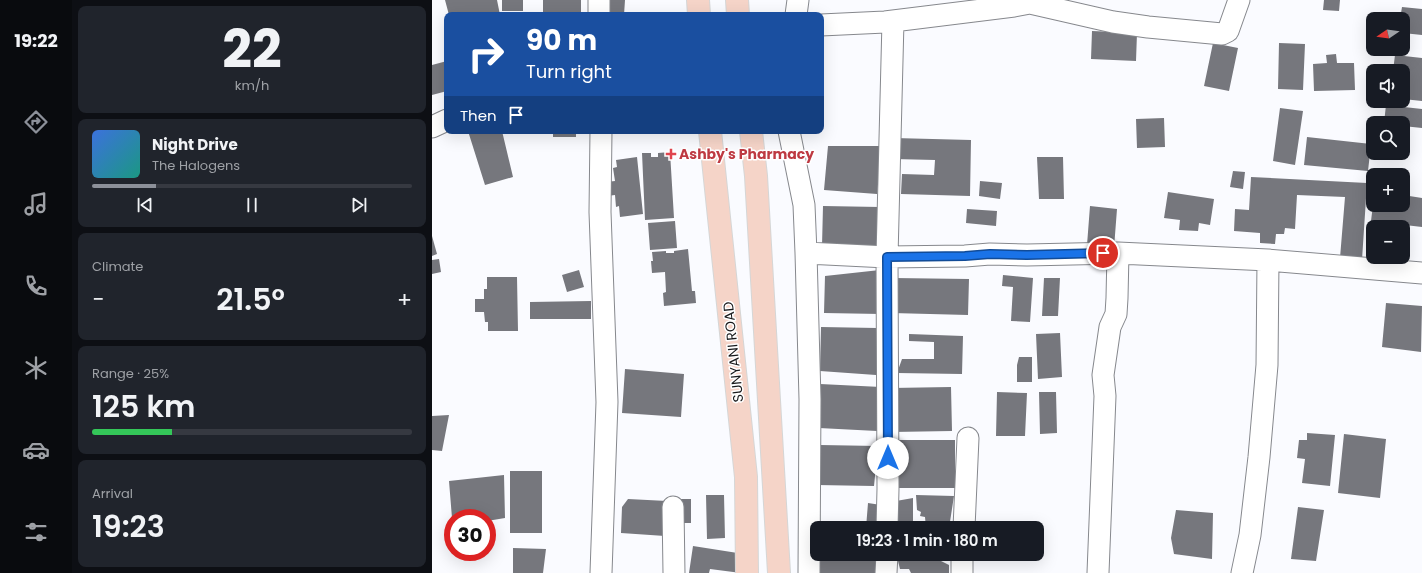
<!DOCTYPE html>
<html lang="en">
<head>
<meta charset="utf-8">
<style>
  body { margin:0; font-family:Poppins,sans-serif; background:#20242c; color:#f1f3f6; height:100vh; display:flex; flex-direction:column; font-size:15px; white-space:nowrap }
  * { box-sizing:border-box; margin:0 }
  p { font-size:13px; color:#9ea1a6 }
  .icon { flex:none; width:22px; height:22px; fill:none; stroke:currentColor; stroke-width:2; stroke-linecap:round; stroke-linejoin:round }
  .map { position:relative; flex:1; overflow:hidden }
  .panel { display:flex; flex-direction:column; gap:6px; padding:6px; background:#0d0f14; width:360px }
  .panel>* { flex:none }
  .hud { position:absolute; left:12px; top:12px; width:380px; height:122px; border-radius:8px; box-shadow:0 4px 16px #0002; background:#1a4fa0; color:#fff; overflow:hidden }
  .needle { width:26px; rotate:257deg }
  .controls { position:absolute; left:934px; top:12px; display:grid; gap:8px }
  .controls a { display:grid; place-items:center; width:44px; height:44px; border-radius:8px; background:#171b24; box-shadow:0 4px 16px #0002; font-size:20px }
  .speed { position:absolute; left:12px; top:509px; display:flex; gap:8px; font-size:20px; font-weight:700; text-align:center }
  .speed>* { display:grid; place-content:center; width:52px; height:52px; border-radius:50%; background:#171b24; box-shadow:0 4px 16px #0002; line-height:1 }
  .speed .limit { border:6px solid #d22; background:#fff; color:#111 }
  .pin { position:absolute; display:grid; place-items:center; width:34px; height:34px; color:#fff; margin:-17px; border:2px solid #fff; border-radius:50%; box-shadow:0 1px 4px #0007 }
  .me { position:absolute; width:44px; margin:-22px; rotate:0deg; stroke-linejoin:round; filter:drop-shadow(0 0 3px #0008) }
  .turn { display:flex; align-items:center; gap:14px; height:84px; padding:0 16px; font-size:18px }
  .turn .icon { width:52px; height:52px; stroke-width:2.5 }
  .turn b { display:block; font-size:28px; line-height:34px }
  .then { display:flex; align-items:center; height:38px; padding:0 16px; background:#0003; gap:8px; font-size:15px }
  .big { font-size:30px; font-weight:600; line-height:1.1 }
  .panel .card { flex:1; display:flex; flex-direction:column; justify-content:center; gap:6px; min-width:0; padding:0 14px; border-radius:8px; background:#20242c }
  .panel .dial { align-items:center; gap:0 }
  .dial b { font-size:52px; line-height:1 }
  .song { display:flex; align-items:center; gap:12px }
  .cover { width:48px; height:48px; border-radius:6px; background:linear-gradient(135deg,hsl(220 70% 55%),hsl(170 70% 35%)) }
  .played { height:4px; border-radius:2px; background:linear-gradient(90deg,#8c9099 20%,#363941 20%) }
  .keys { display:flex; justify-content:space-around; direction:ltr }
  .heat { display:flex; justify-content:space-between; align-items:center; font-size:22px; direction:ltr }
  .charge { height:6px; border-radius:3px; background:linear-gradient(90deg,#34c759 25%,#363941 0) }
  .trip { position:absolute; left:378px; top:521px; width:234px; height:40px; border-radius:8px; background:#171b24; box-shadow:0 4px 16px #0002; font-weight:600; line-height:40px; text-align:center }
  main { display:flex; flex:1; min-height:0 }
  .tab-bar { display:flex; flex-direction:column; width:72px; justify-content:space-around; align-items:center; background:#090b0e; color:#9ea1a6 }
  .tab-bar .icon { width:28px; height:28px }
  .tab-bar .selected { color:#8c9099 }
  .tab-bar b { font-size:18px; color:#f1f3f6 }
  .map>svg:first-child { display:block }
</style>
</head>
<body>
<main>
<nav class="tab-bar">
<b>19:22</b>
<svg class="icon selected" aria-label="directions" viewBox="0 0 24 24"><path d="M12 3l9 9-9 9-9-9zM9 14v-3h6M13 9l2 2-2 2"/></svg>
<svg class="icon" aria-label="music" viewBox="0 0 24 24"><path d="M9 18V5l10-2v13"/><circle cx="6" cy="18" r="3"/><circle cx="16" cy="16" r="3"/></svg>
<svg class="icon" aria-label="phone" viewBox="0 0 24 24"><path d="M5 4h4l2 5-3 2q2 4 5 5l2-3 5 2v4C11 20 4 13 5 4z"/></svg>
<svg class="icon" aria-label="climate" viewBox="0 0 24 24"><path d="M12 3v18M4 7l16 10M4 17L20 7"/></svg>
<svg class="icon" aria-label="car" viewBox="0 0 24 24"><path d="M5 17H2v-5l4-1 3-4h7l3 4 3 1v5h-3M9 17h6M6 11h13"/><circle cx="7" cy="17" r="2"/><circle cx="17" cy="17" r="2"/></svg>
<svg class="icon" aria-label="filters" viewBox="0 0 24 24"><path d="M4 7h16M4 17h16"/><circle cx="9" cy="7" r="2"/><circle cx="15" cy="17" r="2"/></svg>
</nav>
<section class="panel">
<div class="card dial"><b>22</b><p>km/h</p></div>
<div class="card">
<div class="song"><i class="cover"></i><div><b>Night Drive</b><p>The Halogens</p></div></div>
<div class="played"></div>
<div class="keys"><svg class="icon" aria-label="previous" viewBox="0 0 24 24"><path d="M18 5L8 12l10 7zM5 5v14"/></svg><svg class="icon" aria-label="pause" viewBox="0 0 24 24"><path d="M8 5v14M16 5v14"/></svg><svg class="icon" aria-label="next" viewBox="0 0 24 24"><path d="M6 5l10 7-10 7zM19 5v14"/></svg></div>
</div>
<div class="card"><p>Climate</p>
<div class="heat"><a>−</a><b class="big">21.5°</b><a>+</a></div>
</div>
<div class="card"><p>Range · 25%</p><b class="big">125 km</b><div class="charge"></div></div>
<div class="card"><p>Arrival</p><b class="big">19:23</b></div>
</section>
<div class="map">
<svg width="990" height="573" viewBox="0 0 990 573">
  <rect width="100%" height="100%" fill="#fafbff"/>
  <!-- building -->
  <path fill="#76777d" d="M13 0H65L68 15H17Z
    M70 0H91V11H70Z
    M111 0H149V12H111Z
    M175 0H193L192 15H176Z
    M892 0H908L907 11 891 10Z
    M970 7 990 9V35L971 33V19H968Z
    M660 31 705 33 704 61 659 59Z
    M781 43 806 48 797 91 772 86Z
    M847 43 873 44 871 90 846 89Z
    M904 54 905 63H922L923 90 882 91 881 64 895 63 894 55Z
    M963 55 990 58V101L971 99V71H961Z
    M15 61V91L0 95V65Z
    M954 105 990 109V128L971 126V123H952Z
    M848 108 871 111 863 165 841 161Z
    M732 118 733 147 705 148 704 119Z
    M36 131H70L81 177 53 185Z
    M121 131H144V137H121Z
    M875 137 939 144 936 171 872 165Z
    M462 138 539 140 538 196 469 194 470 174 502 175 503 160 461 159Z
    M396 146H450L445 194 392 190Z
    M238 152 242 218 213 220 210 153H219V157H226V153Z
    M205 157 211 214 188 217 187 206 184 207 183 195 175 196 174 182 183 181 181 168 185 167 184 160Z
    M605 157H631L632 199H607Z
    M801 171 813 172 811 189 798 187Z
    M819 177 935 183 930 260 908 258 913 197 865 195 863 229 853 228 852 234H844L843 244 828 243V233L802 231 803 209 817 210Z
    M548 181 570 183 568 199 547 196Z
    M736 192 782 199 778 225 767 223 766 231 747 230 748 220 732 218Z
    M971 195 990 198V227L939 221 941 205H971Z
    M391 206 448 207 447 248 390 246Z
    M658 206 685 209 682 248 655 245Z
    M535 209 565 211 564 226 534 223Z
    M243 221 245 248 218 250 216 223Z
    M0 236 5 254 0 256Z
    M256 249 260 291H263L264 303 232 306 231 293 234 292 233 272 220 273 219 261H221L220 252 234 251V253H242V251Z
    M7 259 9 272 0 274V260Z
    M147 270 152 287 135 292 130 275Z
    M448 270 449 314 392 313 393 276Z
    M571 275 601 278 598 322 579 321 581 287 570 286Z
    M55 277H85L86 331H56V322H53L52 312H43V299H52V289H55Z
    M461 278 537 279 536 315 460 313Z
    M612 278H628L626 316H610Z
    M159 301V319H98V302Z
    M954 303 990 306 989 352 950 347Z
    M389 327 445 328 444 375 388 371Z
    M628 333 630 377 606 379 604 334Z
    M477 334 531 336 530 374 465 373 470 359H502V342L477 341Z
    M587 357H600V382H585V365Z
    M193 369 252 374 249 417 190 413Z
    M388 384 449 387 445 431 387 428Z
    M519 387 520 431 460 432 459 388Z
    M565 392 595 393 593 436H564Z
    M607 392H624L625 433 608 434Z
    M17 415 10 451 0 450V416Z
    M875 433 903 435 898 486 870 483 873 459 865 458 867 440H875Z
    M912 434 954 439 948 498 906 493Z
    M463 440H523V488H463Z
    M388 445 446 446 442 486 385 485Z
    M78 471H110V533H78Z
    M72 475 73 518 55 521V518H20L17 481Z
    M274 495H292L293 538 275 539Z
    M484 495 522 496 517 528H494L493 517 488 516 489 512 485 510Z
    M481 498V528H465L464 501Z
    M196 499 235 501 233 536 189 533 190 507Z
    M249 499H259V523H249Z
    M436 503 449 505V528H434Z
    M866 507 892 510 884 561 859 559Z
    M744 510 781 513 780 559 742 554 739 538Z
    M261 546 312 554 309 573 278 569 277 573H257Z
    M81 548 114 549 111 573H81Z
    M388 557 448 559 447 573H387Z
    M507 557 509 561 517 565V573H479L477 569H468L466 561Z"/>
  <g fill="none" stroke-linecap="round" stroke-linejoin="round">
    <!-- minor casing -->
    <g stroke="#86888d" stroke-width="23">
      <path id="minor" d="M167 0V15
        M598 3 681 22 716 27 790 34 796 31 807 0
        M364 15 366 0
        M389 25 453 22 582 6 598 3 599 0
        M0 127 15 120
        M357 131 372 205 374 253 378 399 377 573
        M374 253 455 257 533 256 558 254 595 255 686 253 836 260 990 273
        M241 507 242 573
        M455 528 456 489 455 257 461 21
        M532 528 536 438
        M169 573 175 402 168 212 169 131
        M454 573 455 554
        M530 573V554
        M666 573 673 396 671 375 678 327 684 314 685 298 686 253
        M810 573 818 535 827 457 835 365 836 260"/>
    </g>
    <!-- major casing -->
    <g stroke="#d5d6d6" stroke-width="24">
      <path id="major" d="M266 0 267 15
        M305 0 306 15
        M278 131 314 477 315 573
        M319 131 324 176 347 573"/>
    </g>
    <!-- minor -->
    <use href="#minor" stroke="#fff" stroke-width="21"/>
    <!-- major -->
    <use href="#major" stroke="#f5d4c8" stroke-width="22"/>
  </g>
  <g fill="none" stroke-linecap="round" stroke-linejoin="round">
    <!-- route casing -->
    <g stroke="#114b97" stroke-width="10">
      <path id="route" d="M456 458 455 257 533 256 558 254 595 255 671 253"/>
    </g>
    <!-- route -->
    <use href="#route" stroke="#1a73e8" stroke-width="7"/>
  </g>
  <!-- markers -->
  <path fill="#e0444e" stroke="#fff" stroke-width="1.5" d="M237 148h4v4h4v4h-4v4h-4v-4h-4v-4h4z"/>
  <g text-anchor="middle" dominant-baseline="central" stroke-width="3" stroke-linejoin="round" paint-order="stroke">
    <!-- health labels -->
    <g font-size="14" font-weight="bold" fill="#be3a42" stroke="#fff" text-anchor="start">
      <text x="247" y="154">Ashby's Pharmacy</text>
    </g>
    <!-- street labels -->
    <g font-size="14" fill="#18191b" stroke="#fff">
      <text transform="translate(301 352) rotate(-96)">SUNYANI ROAD</text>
    </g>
  </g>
</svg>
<div class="controls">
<a><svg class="needle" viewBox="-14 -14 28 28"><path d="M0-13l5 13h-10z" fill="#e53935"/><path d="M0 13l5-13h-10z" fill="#9ea1a6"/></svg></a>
<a><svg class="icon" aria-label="sound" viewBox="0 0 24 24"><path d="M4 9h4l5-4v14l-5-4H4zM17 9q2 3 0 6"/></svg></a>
<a><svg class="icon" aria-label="search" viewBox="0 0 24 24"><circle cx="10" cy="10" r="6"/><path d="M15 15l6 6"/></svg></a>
<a>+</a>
<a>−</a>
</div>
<div class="speed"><div class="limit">30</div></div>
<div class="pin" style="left:671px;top:253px;background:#d93025"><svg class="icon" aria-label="arrive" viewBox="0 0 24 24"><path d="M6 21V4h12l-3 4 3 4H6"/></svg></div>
<svg class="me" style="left:456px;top:458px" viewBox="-20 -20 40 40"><circle r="19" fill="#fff"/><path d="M0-13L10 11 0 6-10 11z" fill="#1a73e8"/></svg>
<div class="trip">19:23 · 1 min · 180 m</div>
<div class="hud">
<div class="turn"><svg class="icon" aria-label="right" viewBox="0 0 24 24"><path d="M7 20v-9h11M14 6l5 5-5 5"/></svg><div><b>90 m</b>Turn right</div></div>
<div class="then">Then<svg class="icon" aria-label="arrive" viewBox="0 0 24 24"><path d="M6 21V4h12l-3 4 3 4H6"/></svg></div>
</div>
</div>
</main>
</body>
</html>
